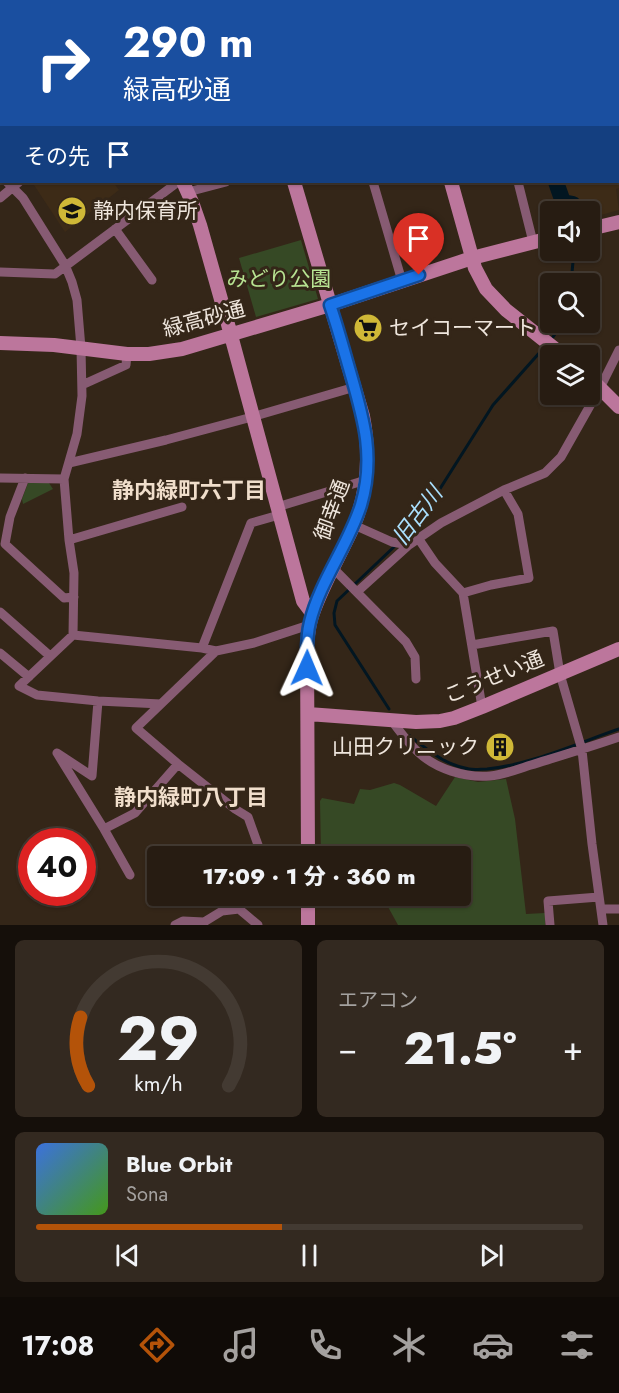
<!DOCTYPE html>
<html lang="ja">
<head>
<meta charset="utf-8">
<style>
  body { margin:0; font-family:Jost,"Noto Sans JP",sans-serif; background:#332920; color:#f1f3f6; height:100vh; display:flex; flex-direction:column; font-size:22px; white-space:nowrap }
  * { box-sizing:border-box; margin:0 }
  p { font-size:20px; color:#a4a19f }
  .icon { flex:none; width:33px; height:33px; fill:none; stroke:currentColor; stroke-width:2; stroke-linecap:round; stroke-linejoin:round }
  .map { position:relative; height:925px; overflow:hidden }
  .side { display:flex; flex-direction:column; gap:15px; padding:15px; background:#150f0a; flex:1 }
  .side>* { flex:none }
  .hud { position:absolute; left:0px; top:0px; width:620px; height:183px; box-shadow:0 2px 4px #0004,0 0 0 2px #433a32; background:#1a4fa0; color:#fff; overflow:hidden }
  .tools { position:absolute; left:540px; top:201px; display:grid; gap:12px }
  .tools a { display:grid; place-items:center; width:60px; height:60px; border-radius:6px; background:#271c12; box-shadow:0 2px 4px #0004,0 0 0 2px #433a32; font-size:30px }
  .speed { position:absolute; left:18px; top:828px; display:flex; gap:12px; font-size:30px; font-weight:700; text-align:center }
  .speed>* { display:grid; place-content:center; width:78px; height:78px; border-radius:50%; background:#271c12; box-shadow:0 2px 4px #0004,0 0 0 2px #433a32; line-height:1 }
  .speed .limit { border:9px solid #d22; background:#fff; color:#111 }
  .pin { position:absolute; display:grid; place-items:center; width:51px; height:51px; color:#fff; margin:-62px -26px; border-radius:50% 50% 50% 0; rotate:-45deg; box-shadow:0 0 6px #0007 }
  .pin .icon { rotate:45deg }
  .me { position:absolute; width:66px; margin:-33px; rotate:1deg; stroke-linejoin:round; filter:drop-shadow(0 0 4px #0008) }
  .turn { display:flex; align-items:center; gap:21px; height:126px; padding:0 24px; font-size:27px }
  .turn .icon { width:78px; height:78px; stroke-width:2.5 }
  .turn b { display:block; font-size:42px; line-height:51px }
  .then { display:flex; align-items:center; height:57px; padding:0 24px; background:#0003; gap:12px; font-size:22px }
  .big { font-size:45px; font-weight:800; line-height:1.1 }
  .side .tile { flex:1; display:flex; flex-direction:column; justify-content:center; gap:9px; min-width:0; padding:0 21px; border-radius:9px; background:#332920 }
  .side .dial { align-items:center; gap:0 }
  .dial svg { height:156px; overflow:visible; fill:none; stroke:#433a32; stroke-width:7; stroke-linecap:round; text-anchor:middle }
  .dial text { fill:#f1f3f6; stroke:none }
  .song { display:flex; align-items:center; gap:18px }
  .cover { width:72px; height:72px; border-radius:9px; background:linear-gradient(135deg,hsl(220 70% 55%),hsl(100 70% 35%)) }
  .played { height:6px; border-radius:3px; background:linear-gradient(90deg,#b45309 45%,#433a32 45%) }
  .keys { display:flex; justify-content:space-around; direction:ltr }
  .heat { display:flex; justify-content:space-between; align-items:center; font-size:33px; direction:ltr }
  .side .tiles { flex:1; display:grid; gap:15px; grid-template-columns:1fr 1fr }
  .tile:last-child { grid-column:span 2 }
  .trip { position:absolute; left:147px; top:846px; width:324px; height:60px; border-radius:6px; background:#271c12; box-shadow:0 2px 4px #0004,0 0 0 2px #433a32; font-weight:800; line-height:60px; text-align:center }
  .dock { display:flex; height:96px; justify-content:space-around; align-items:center; background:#100b07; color:#a4a19f }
  .dock .icon { width:42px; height:42px }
  .dock .current { color:#b45309 }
  .dock b { font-size:27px; color:#f1f3f6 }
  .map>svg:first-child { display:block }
</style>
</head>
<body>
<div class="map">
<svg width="619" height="925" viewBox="0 0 619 925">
  <rect width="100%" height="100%" fill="#342618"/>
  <!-- built -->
  <path fill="#3d2b17" d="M618 141 619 188 616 189 619 210 590 218V212L571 211 561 182H618Z
    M32 182H113L119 190 65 232Z"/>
  <!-- green -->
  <path fill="#364925" d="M301 240 318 299 256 317 239 258Z
    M28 483H49L53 489 23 504 22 499Z
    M455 777 478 782 506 779 515 819 526 914 545 913V925H398L382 896H460V856H321L320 801 322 798 354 804 360 789 370 790 394 783 400 785 436 806Z"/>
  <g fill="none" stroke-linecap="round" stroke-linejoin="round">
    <!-- stream -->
    <path stroke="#021621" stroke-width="3" d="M563 202 566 212
      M571 284 574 250
      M553 337 563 322
      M401 541 424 514 493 405 541 351
      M389 709 335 625 334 613 337 601 396 545
      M410 736C428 750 445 765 469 769 475 770 481 769 487 769 530 765 578 743 619 729"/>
    <!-- river -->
    <path stroke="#021621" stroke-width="16" d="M433 0 434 2
      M556 182 563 202 573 204"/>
    <!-- street -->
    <path stroke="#875b73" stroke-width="9" d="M347 2 352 0
      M585 2 590 0
      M0 176 2 177
      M7 182 23 198 65 265 72 282 77 300 81 348 82 396 77 434 64 479 69 540 74 573 73 635 19 686 37 695 98 701 161 704
      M373 182 402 281
      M518 182 533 242
      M188 192 226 182
      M0 198 19 182
      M115 229 152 280
      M0 272 55 274 178 182
      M82 385 126 365 127 354
      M69 463 166 440 252 417 355 387
      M0 478 64 479
      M25 478 10 517 5 544 64 598 74 597
      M277 507 366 480
      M354 525 392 542 409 545 441 523 504 490 545 473 561 457 600 388 619 350
      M418 538 435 563 463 593 491 585 529 578 518 514 504 490
      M69 540 182 507
      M332 567 406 642 415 657 416 679
      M357 592 409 545
      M463 593 482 707
      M0 612 50 656
      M73 635 202 648 216 651 254 643 309 625
      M472 645 553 631 560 674 582 750 592 844 603 925
      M202 648 251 523 279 515
      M216 651 136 728 178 764 235 809 248 817 262 856
      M0 653 29 677
      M98 701 92 776 57 753 104 829 130 875
      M391 720C399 730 408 743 418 752 436 769 465 778 490 776 504 775 518 769 531 765 560 756 590 747 619 737
      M104 829 135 813 178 764
      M239 909 258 925
      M601 909H619
      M175 925 183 921 204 922 222 911 239 909 250 896
      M550 925 548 901 599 897"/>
    <!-- secondary -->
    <path stroke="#bc769c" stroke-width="14" d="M92 0V2
      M245 0V2
      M402 0V2
      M503 0 505 2
      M618 87 619 88
      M183 182 192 202 200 225 226 317 303 601 312 613
      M294 182 363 416C370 453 369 489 354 525 341 554 324 582 313 613 309 623 308 634 307 645L308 856
      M451 182 475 268 486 289 506 310 564 356
      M590 229 619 222
      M0 343 54 345 127 354H149L182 349 330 305 472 258 550 238
      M590 378 619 407
      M308 714 416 722 440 721 454 718 482 707 619 649
      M308 925V896"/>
  </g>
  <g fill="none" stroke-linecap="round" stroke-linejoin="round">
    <!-- route casing -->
    <g stroke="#114b97" stroke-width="15">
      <path id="route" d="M307 668C307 653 306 637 310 622 320 581 348 546 361 505 375 458 364 420 351 375 344 351 338 328 330 305L419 275"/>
    </g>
    <!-- route -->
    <use href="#route" stroke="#1a73e8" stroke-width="10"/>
  </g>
  <!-- icons -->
  <defs>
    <g id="school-disc" transform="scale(1.5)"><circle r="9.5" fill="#cfb837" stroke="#342618"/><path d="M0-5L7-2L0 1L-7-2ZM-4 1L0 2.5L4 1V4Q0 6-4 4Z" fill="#111"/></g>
    <g id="supermarket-disc" transform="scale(1.5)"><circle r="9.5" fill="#cfb837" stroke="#342618"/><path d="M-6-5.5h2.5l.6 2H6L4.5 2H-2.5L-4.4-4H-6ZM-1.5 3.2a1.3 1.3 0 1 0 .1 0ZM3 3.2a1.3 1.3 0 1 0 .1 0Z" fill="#111"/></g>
    <g id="building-disc" transform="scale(1.5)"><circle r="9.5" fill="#cfb837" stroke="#342618"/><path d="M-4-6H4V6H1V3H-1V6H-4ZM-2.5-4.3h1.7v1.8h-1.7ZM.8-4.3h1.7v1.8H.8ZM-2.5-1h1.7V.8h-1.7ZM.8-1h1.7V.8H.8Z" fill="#111"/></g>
  </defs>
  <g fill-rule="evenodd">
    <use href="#school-disc" x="72" y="211"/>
    <use href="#supermarket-disc" x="368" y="328"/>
    <use href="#building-disc" x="500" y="747"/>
  </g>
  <g text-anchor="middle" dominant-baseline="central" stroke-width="6" stroke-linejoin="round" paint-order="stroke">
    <!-- poi labels -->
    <g font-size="21" fill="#efe6dd" stroke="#342618" text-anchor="start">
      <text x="93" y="211">静内保育所</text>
      <text x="389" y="328">セイコーマート</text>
      <text x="479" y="747" text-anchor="end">山田クリニック</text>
    </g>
    <!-- park labels -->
    <g font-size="21" fill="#b7e392" stroke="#342618">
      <text x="279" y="279">みどり公園</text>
    </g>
    <!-- street labels -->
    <g font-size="21" fill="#efe6dd" stroke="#342618">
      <text transform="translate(204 319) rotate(-15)">緑高砂通</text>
      <text transform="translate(332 510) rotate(-70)">御幸通</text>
      <text transform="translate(494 677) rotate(-22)">こうせい通</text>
    </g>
    <!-- neighbourhood labels -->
    <g font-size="22" font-weight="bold" fill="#f0decb" stroke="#342618">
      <text x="189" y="490">静内緑町六丁目</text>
      <text x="191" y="797">静内緑町八丁目</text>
    </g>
    <!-- water labels -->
    <g font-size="22" font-style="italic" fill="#abe1ff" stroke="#342618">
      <text transform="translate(417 515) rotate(-53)">旧古川</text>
    </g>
  </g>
</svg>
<div class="tools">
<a><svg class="icon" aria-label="sound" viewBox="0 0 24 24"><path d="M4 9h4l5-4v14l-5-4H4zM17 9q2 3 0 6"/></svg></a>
<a><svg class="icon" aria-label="search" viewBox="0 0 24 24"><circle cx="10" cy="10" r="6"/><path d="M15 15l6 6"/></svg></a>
<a><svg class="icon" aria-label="layers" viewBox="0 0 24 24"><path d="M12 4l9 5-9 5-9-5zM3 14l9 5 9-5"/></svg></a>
</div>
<div class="speed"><div class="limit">40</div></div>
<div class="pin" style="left:419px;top:275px;background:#d93025"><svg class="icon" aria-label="arrive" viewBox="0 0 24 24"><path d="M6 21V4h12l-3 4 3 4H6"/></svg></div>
<svg class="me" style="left:307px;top:668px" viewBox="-20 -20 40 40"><path d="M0-17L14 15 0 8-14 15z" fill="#1a73e8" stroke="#fff" stroke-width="4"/></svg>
<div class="trip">17:09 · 1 分 · 360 m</div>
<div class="hud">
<div class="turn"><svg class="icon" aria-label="right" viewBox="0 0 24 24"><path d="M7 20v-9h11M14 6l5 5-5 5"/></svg><div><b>290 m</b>緑高砂通</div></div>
<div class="then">その先<svg class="icon" aria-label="arrive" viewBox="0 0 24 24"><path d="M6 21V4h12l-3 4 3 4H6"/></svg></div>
</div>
</div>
<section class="side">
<div class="tiles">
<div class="tile dial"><svg viewBox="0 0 100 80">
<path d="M14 69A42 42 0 1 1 86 69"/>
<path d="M14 69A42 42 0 0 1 10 34" stroke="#b45309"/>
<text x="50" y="56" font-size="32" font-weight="700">29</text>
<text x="50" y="72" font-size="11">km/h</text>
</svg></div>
<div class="tile"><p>エアコン</p>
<div class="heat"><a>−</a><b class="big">21.5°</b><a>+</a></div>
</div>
<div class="tile">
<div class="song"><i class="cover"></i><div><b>Blue Orbit</b><p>Sona</p></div></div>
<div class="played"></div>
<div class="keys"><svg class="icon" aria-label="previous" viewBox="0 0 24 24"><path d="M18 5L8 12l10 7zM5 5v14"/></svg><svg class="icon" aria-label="pause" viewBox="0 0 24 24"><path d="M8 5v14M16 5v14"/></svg><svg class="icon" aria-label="next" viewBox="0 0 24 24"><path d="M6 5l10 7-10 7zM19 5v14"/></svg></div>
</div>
</div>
</section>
<nav class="dock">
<b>17:08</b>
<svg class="icon current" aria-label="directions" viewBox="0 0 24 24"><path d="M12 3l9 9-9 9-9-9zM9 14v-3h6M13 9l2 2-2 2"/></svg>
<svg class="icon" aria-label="music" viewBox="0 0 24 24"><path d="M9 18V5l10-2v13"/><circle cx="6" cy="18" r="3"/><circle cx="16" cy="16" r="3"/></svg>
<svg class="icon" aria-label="phone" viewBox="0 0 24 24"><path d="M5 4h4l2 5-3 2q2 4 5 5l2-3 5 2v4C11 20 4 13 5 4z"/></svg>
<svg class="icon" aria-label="climate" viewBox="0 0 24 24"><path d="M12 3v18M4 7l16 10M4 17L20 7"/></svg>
<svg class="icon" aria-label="car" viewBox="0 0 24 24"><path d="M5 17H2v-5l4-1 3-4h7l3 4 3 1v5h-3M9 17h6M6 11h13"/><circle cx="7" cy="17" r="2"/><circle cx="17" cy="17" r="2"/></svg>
<svg class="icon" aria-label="filters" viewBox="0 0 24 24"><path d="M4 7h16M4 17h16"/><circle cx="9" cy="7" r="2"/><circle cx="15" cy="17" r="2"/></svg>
</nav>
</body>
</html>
